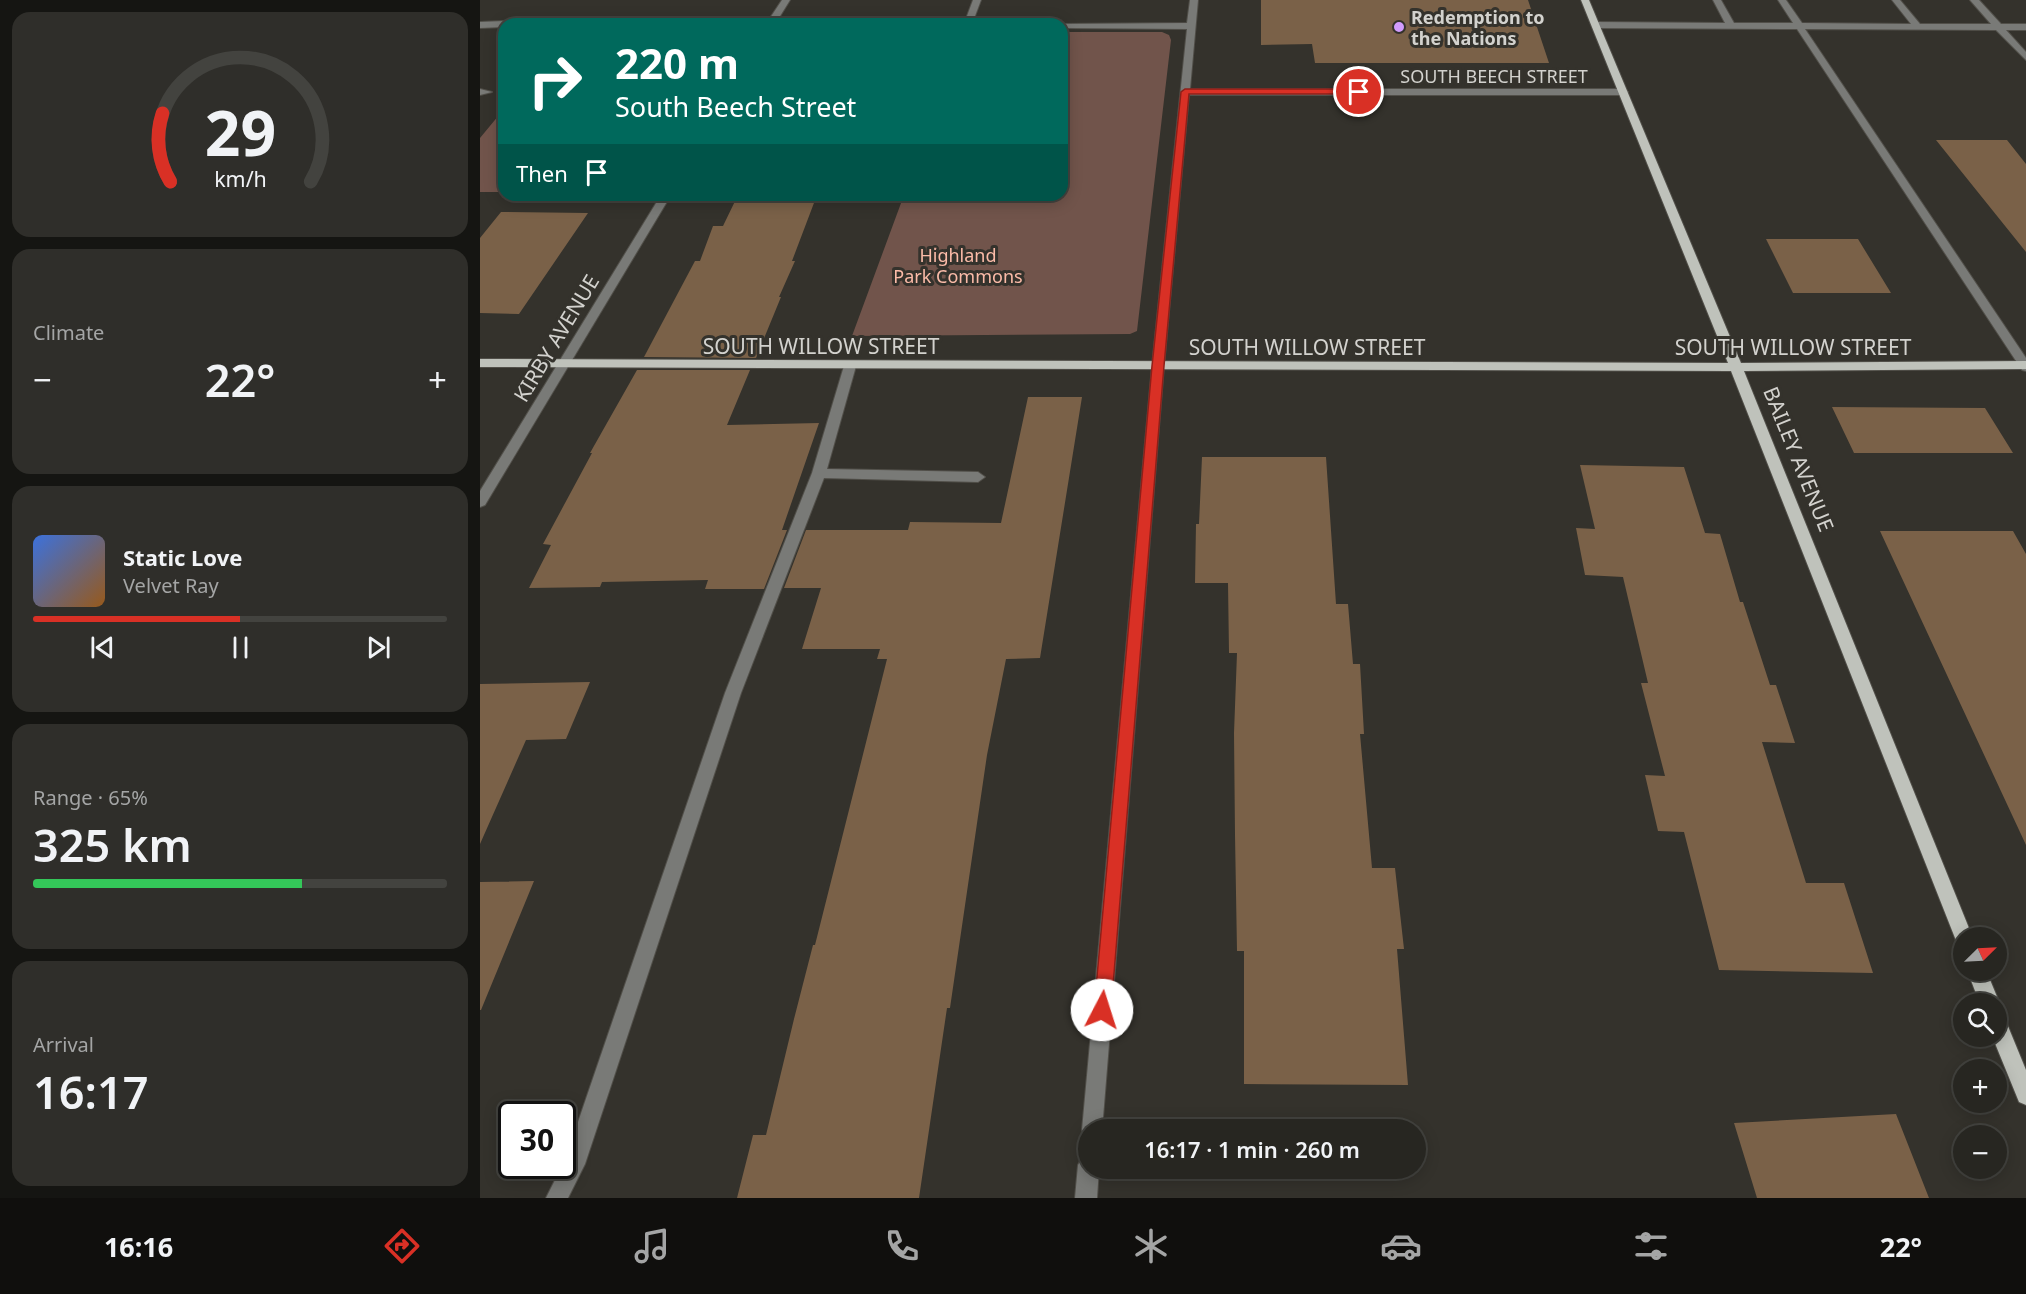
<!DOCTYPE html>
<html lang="en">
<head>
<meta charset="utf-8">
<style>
  body { margin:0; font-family:"Noto Sans",sans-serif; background:#2f2e2a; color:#f1f3f6; height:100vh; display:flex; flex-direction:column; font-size:22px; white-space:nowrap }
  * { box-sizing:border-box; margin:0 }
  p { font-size:20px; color:#a4a5a5 }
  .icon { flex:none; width:33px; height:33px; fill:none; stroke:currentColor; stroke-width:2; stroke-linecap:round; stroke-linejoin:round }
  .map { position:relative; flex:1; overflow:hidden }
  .panel { display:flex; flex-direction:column; gap:12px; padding:12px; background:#151512; width:480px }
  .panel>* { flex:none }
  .banner { position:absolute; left:18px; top:18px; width:570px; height:183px; border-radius:18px; box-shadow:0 3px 15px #0003,0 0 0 2px #43433f; background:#00695c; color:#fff; overflow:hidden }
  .needle { width:39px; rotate:66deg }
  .buttons { position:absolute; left:1473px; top:927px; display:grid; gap:12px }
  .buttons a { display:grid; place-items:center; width:54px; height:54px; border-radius:50%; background:#272621; box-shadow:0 3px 15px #0003,0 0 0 2px #43433f; font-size:30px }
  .speed { position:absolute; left:18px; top:1101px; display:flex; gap:12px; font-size:30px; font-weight:700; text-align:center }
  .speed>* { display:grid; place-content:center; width:78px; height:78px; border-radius:50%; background:#272621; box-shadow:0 3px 15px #0003,0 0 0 2px #43433f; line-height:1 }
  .speed .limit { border:3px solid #111; border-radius:9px; background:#fff; color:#111 }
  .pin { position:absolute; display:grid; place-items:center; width:51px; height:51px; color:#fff; margin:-26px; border:3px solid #fff; border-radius:50%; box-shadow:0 2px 6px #0007 }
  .me { position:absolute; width:66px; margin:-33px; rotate:5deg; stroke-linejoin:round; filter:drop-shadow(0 0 4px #0008) }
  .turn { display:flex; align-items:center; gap:21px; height:126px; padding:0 18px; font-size:27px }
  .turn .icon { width:78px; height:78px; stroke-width:2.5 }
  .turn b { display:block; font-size:42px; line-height:51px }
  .then { display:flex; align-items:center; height:57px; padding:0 18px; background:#0003; gap:12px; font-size:22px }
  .big { font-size:45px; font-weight:600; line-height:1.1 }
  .panel .card { flex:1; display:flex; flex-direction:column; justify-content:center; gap:9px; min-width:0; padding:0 21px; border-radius:18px; background:#2f2e2a }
  .panel .dial { align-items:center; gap:0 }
  .dial svg { height:156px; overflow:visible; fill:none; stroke:#43433f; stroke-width:7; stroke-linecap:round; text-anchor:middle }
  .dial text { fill:#f1f3f6; stroke:none }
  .song { display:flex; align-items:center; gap:18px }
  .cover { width:72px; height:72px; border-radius:9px; background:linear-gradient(135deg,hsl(220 70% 55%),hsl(30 70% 35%)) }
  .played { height:6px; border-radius:3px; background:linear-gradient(90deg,#d93025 50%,#43433f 50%) }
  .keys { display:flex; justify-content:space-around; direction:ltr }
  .heat { display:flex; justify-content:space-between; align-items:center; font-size:33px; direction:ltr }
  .charge { height:9px; border-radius:4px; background:linear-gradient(90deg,#34c759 65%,#43433f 0) }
  .trip { position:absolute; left:598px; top:1119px; width:348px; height:60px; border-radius:30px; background:#272621; box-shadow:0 3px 15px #0003,0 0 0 2px #43433f; font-weight:600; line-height:60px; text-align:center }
  .tabs { display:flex; height:96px; justify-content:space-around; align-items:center; background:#100f0d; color:#a4a5a5 }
  .tabs .icon { width:42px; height:42px }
  .tabs .on { color:#d93025 }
  .tabs b { font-size:27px; color:#f1f3f6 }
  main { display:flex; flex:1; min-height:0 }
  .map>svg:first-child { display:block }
</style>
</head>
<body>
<main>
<section class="panel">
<div class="card dial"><svg viewBox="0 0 100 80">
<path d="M14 69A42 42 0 1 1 86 69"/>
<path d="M14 69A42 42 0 0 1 10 34" stroke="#d93025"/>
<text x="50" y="56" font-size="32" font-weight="700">29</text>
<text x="50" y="72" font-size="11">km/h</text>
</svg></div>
<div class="card"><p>Climate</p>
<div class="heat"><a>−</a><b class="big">22°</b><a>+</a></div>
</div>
<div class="card">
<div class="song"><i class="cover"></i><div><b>Static Love</b><p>Velvet Ray</p></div></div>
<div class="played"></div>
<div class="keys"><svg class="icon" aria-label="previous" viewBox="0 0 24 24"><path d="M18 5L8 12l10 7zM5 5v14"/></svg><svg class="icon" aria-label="pause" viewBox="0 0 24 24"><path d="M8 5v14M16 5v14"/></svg><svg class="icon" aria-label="next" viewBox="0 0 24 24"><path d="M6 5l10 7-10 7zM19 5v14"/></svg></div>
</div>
<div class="card"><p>Range · 65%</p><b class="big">325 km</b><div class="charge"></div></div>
<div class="card"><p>Arrival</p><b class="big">16:17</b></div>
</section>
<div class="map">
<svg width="1546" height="1198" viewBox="0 0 1546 1198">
  <rect width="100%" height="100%" fill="#34322c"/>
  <!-- green -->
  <path fill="#71544b" d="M582 32H682L689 35 691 40 657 331 650 334 372 336 424 195H582Z
    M24 109V192H0V138Z"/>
  <!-- building -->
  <path fill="#7a6148" d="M781 0H1048L1069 63H835L832 44 781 45Z
    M1456 140H1527L1546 164V252Z
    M258 195H337L312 261H315L299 297H301L276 358 164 357 215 261H220L233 226H243Z
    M21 212 108 213 39 314 0 313V238Z
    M1286 239H1378L1411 293H1313Z
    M157 370H270L247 425 339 423 302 530H307L284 589H225L228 580 122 582 120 587 49 588 71 545 63 544 112 453H110Z
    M548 397H602L560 658 526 659 507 755 470 1008H467L439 1198H257L273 1135H286L314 1019 333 945H335L407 659H397L400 649H322L341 588H304L326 530H428L430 522 521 523Z
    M1352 407 1505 408 1533 453H1374Z
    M722 457H846L856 604H868L873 664H880L884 734H880L892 868H915L924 949H917L928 1085 764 1084V951H757L755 835 754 733 757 653H749L748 583H715L716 524H719Z
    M1100 465 1204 467 1225 533 1240 534 1260 602H1263L1290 685H1296L1315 743 1282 742 1326 883H1364L1393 973 1239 970 1204 832 1178 831 1165 775 1185 776 1161 683H1168L1143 577 1105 575 1096 528 1115 529Z
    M1400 531H1533L1546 554V845Z
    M110 682 86 739 46 740 0 844V684Z
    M54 881 1 1010H0V882Z
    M1416 1114 1449 1198H1277L1254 1123Z"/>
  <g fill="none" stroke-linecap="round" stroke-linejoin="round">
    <!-- minor casing -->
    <g stroke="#514f49" stroke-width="2">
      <path id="minor" d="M302 0H310L297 21H346L350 24H157L161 21H288Z
        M493 0H501L492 24H484Z
        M710 0H718L710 89H1143L1148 92 1143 95H709L684 366 622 1130H609V1139L605 1137 602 1130 672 366 707 29 582 28V24H578L707 23Z
        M1233 0H1241L1254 23H1313L1298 0H1306L1322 23 1431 24 1412 0H1420L1440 24H1511L1490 0H1499L1521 24H1546V30H1526L1546 52V60L1516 30 1325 29 1546 358V371L1542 370 1317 29 1116 28 1112 25 1116 22 1245 23Z
        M0 22 24 21 28 24H24V27L0 28Z
        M0 89 12 92 0 95Z
        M181 195H191L5 505 0 507V491Z
        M370 362 376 366 347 469 498 472 505 477 498 482 344 478 261 693 105 1164 88 1198H66L85 1160 245 693 332 473 364 366Z
        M609 1154V1168H619L617 1198H595L598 1165 602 1158Z"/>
    </g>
    <!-- major casing -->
    <g stroke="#514f49" stroke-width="2">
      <path id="major" d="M1101 0H1109L1261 363 1546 361V369L1264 371 1493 938H1484V946L1477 944 1475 938 1251 371 0 367V359L1248 363Z
        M1487 970H1506L1520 1004 1517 1011 1516 1004H1500Z
        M1516 1012 1523 1014 1546 1070V1105L1539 1102 1512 1036H1516Z"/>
    </g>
    <!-- minor -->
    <use href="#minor" fill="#797a77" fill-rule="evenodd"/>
    <!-- major -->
    <use href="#major" fill="#bfc2bb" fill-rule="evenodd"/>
  </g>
  <!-- route -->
  <path fill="#d93025" stroke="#8d1f18" stroke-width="1.5" d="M879 89 884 92 883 94H709L684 366 631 1010 629 1016 622 1019 616 1016 614 1010 672 366 701 92 705 89Z"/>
  <!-- markers -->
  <circle fill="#d29cfd" stroke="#34322c" stroke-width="2" cx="919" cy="27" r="6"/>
  <g text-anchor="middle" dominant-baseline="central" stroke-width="6" stroke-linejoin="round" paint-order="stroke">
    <!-- far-poi labels -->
    <g font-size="18" font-weight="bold" fill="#d3d2ce" stroke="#34322c" text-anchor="start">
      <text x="931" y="17">Redemption to<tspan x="931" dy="21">the Nations</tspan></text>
    </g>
    <!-- far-street labels -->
    <g font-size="18" fill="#d3d2ce" stroke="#34322c">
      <text x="1014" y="76">SOUTH BEECH STREET</text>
    </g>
    <!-- far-park labels -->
    <g font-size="18" fill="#fbbba8" stroke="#34322c">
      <text x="478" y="255">Highland<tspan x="478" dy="21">Park Commons</tspan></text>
    </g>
    <!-- street labels -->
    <g font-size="21" fill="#d3d2ce" stroke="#34322c">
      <text transform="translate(76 338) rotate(-59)">KIRBY AVENUE</text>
      <text x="341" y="346">SOUTH WILLOW STREET</text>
      <text x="827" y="347">SOUTH WILLOW STREET</text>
      <text x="1313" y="347">SOUTH WILLOW STREET</text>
      <text transform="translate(1319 459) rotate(68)">BAILEY AVENUE</text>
    </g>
  </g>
</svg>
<div class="buttons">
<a><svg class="needle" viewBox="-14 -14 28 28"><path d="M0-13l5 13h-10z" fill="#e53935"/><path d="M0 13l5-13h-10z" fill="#a4a5a5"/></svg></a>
<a><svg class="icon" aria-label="search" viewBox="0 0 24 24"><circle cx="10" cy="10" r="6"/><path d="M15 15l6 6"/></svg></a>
<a>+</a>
<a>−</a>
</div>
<div class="speed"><div class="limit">30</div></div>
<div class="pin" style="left:879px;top:92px;background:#d93025"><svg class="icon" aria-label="arrive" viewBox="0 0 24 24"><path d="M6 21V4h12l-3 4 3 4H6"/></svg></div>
<svg class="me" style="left:622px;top:1010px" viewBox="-20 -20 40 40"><circle r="19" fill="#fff"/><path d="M0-13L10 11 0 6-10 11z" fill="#d93025"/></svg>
<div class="trip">16:17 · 1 min · 260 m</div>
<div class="banner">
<div class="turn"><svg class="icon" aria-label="right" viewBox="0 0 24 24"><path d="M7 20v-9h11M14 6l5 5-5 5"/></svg><div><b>220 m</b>South Beech Street</div></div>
<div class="then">Then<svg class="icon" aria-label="arrive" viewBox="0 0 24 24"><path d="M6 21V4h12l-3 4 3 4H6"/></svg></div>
</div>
</div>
</main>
<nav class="tabs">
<b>16:16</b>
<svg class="icon on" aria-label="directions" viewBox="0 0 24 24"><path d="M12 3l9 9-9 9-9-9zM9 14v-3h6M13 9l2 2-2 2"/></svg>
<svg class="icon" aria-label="music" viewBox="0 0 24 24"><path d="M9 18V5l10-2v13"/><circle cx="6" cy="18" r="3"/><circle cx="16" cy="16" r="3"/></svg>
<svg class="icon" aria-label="phone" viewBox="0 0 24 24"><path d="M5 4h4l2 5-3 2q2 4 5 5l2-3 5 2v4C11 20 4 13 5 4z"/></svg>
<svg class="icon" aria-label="climate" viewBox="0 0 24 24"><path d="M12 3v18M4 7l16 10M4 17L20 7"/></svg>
<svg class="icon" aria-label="car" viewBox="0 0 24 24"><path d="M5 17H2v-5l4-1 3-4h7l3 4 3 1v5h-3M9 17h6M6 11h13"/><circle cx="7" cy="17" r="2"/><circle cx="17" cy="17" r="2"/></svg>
<svg class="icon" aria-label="filters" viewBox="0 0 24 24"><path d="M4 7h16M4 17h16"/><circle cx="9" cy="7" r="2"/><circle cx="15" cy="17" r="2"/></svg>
<b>22°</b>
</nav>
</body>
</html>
